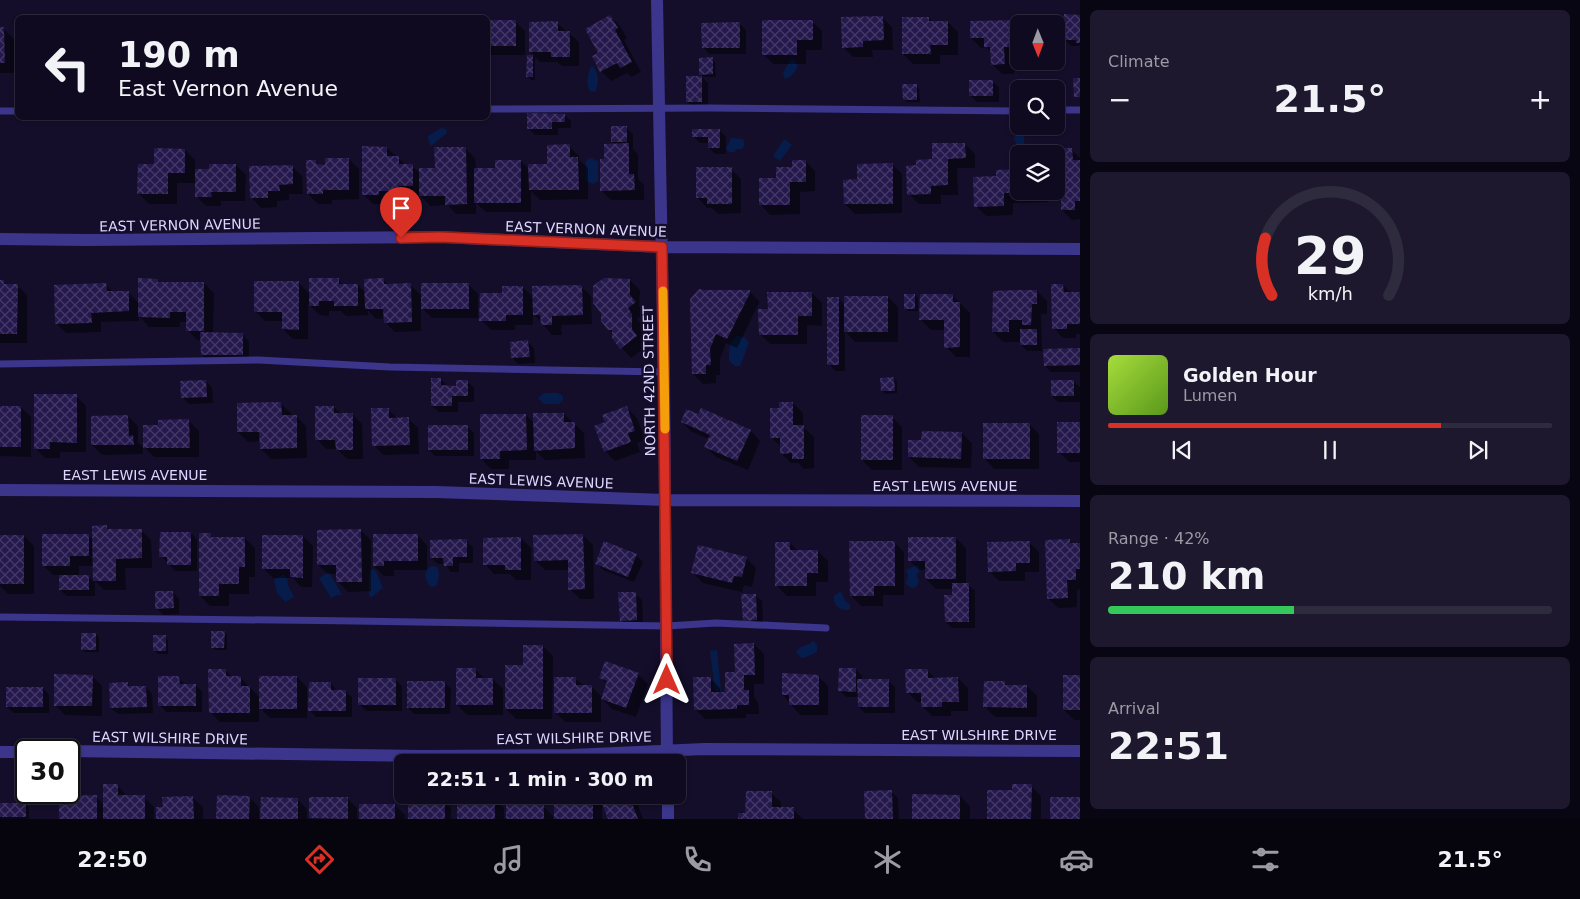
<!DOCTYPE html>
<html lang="en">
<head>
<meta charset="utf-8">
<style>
  body { margin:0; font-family:"DejaVu Sans",sans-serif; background:#1d182d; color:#f1f3f6; height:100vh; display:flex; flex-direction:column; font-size:19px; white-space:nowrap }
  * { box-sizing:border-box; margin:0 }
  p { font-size:16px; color:#9b9aa5 }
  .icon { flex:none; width:28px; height:28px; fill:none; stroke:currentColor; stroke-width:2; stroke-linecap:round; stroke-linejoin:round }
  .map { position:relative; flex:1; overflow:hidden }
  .side { display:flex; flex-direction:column; gap:10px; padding:10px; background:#080612; width:500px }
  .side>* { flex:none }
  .hud { position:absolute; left:15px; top:15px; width:475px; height:105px; border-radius:8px; box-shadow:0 1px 4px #0004,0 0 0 1px #2f2b3e; background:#0f0a20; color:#f1f3f6; overflow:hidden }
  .needle { width:32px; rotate:179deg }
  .controls { position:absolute; left:1010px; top:15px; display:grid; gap:10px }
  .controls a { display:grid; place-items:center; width:55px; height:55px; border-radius:8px; background:#0f0a20; box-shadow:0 1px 4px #0004,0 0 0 1px #2f2b3e; font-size:25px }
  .speed { position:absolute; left:15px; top:739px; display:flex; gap:10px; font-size:25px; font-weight:700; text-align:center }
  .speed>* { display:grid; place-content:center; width:65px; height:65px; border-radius:50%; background:#0f0a20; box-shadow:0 1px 4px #0004,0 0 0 1px #2f2b3e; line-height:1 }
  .speed .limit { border:2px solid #111; border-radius:8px; background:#fff; color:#111 }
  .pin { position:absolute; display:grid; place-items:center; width:42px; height:42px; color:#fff; margin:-51px -21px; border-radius:50% 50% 50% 0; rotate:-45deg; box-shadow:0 0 5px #0007 }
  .pin .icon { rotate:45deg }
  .me { position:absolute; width:55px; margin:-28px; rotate:0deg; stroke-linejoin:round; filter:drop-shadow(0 0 4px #0008) }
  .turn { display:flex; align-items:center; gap:18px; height:105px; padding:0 20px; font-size:22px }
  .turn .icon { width:65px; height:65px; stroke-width:2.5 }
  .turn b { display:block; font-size:35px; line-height:42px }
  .big { font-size:38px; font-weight:700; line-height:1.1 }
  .side .widget { flex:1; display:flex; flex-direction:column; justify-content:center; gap:8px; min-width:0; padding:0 18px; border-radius:8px; background:#1d182d }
  .side .dial { align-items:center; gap:0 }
  .dial svg { height:130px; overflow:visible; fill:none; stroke:#2f2b3e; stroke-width:7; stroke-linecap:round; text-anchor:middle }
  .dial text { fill:#f1f3f6; stroke:none }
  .song { display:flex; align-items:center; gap:15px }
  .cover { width:60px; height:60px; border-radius:8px; background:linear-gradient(135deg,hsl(80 70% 55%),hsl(90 70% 35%)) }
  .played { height:5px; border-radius:2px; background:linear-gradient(90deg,#d93025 75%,#2f2b3e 75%) }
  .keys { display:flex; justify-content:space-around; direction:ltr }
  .heat { display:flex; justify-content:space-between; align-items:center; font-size:28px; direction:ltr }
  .charge { height:8px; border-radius:4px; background:linear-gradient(90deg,#34c759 42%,#2f2b3e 0) }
  .trip { position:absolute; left:394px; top:754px; width:292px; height:50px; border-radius:8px; background:#0f0a20; box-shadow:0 1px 4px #0004,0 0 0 1px #2f2b3e; font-weight:700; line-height:50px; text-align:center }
  .menu { display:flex; height:80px; justify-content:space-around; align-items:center; background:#06040d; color:#9b9aa5 }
  .menu .icon { width:35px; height:35px }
  .menu .on { color:#d93025 }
  .menu b { font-size:22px; color:#f1f3f6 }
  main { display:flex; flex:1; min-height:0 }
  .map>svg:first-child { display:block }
</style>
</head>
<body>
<main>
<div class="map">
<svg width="1080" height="819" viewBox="0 0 1080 819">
  <defs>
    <pattern id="building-cross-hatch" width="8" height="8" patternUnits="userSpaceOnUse" patternTransform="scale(1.25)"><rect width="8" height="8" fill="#25184c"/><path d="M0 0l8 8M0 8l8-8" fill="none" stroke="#443967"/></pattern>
  </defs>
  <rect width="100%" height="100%" fill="#140e2a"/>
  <!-- water -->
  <path fill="#061c4b" d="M793 59 798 65C797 70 790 79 785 79L783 73 790 60Z
    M593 66C600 75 598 81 596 91L591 92C585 86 588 77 590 68Z
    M441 128 446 129 447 133 431 146 428 139V136Z
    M1017 132 1024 135V142L1027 149 1023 154H1019L1018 156 1014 151 1016 143 1014 138Z
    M731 138 743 139 745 144 742 149H737L734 152H729L726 149Z
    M784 139 792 145 780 161 773 156Z
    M590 158 598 161V181L593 184 586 181V161Z
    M737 336C743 336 746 337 749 343L740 366H735L729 361C729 351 728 342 737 336Z
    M544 393H558L563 396V400L559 404H544L538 398Z
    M917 565 921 569 917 574 919 582 916 587 912 588 907 585 906 582 908 576 906 570Z
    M432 566 437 567C440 571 439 582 436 586L432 587 428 584 425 575 428 568Z
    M372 569 376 571 383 588 372 597 369 596V573Z
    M329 572 342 595 340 596 339 594 331 598 319 578Z
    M283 574 287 578 288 585 294 597 285 602 277 593 274 580Z
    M839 592 842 593 845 601 850 604V609L848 610C839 610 833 605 834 596Z
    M813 641 817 645V652L804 658 800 657 796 652C799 645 807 647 813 641Z
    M717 650 721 691H715L710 651Z"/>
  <!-- shadow -->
  <path fill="#0007" fill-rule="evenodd" d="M610 16 620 26 627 38 624 40 641 72 631 77 627 73 611 81 601 71 599 53Z
    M1080 16V46H1071L1065 40Z
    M882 17 892 27 893 50H872L873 57H853L843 47Z
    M929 18 933 22H948L958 32V55H940V64H913L903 54Z
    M488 21H515L525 31V55H488Z
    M812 21 822 31V50H806V64H773L763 54Z
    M1017 21 1019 24V56H1014V74H1002L992 64V53L986 47 981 48 971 38Z
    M557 23 579 42V66H562L557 62H540L535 57V80H531L528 77V56H535L530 52Z
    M740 24 746 30V54H709L703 47Z
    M0 29H4L14 39V73H0Z
    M712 59 715 62 716 77H702L708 83V108H694L687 102 688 77H703L700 74Z
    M992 81 999 87V102H977L971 96Z
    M917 86 919 89 920 102H907L904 100Z
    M564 115 571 121V128H558V135H535L528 128Z
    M626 127 633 134V149L638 154V179L644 185V200H611L601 190 606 160 614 145 612 142Z
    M719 130 726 137V154H715L709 148V143H700L693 136Z
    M965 144 975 154V168H957L958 195H941V204H919L909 194 918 167Z
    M569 146 579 156V160L588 168V199L540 200 531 191V212H486L476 203V214H456L448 205 430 206 420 195 408 196V200H389V204H373L363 194 387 148 407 166H412L420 173 436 170 465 148 475 158 476 169H496L521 161 530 170 548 165Z
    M185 150 195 160V170H210L236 165 246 175 245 201H221V206H206L196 196V183H177V204H149L139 194 155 166Z
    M1072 150 1080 158V219L1072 220 1062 210V185L1056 180V154Z
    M349 159 359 169V199L332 200V204H318L308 194 315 162 319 166H326Z
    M805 161 815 171V191L800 192V214L770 215 761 205 778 179Z
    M892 164 902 174V213L855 214 845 204 858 181Z
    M292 166 302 176 303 194H289V200L277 201V207L261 208 252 198Z
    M731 169 741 179V213L718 214 712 208H707L698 198Z
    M997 177 1019 191H1048V202L1013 203V215L986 216 976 206Z
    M338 279 344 285H358L366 293 383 280 389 285H410L422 296 468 284 478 294V318H432L421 307V331L395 332 385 322V318L376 319 368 310V315L346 316 341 311H329V316L320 315 308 304V339H293L283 329V321H265L255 311 298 282 310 294Z
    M157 280 161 283H204L214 293 213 334H242L249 341V361H208L202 355 201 340H197L188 330 187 322H180V327H149L139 316V321L101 322V332L66 333 56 323 106 285 114 293 128 292 140 304Z
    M630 280 640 290 639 306 645 313 637 319 642 325 641 340 646 347 631 358 613 338V334L609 329Z
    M0 281H3L7 285H17L27 295V343H0Z
    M1063 285 1071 293H1080V334H1076V338H1063L1054 328Z
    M581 286 591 296 592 324 561 325 562 335H552L533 313V325H515V330H491L481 320 503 294 523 287 534 298Z
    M749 291 759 301V303L737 348 726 343 720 359V375H716V383L703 384 693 374 691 299Z
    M1037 291 1047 301V314H1041L1042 350 1080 349V372H1051L1045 366 1044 351H1027L1021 345V342H1003L993 332Z
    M812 293 822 303V326L807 325V344H770L760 334 769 311Z
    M915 295 918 298V311H908L906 308Z
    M952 295 970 313V357H956L946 347V330H931L921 320Z
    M888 297 898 307V342H855L845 331V371H835L829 364 838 298 845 305Z
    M528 342 534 348 535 363 518 364 512 358Z
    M894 378 897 381V393L885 394 882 391Z
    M441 379 447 385 457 387 468 382 474 388V402H458V412H439L432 406Z
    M206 381 212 388 213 403 189 404 182 397Z
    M1073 381 1080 387V402H1058L1052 396Z
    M76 396 86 406V452H60V458H45L35 448Z
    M793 403 803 413V427L814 437V468L804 469 798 463H791L781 453V447L771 437 781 410Z
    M281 404 291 413V416H296L306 426 307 458 271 459 261 449V441L248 442 238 432Z
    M0 407H21L31 417V457L0 456Z
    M334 407 341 414H352L362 424 363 459H347L337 449H326L317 439Z
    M627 408 637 418 645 440 637 443 640 452 615 461 605 451 606 423Z
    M388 409 398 419 408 418 418 428 419 454 383 455 374 445Z
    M701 410 751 431 760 441 748 470 716 457 706 447 709 439 692 432 682 422 699 416Z
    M564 414 584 433 585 458 545 460 536 451V460H509V469H491L481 459 526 415 535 424Z
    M128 416 138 426V442L143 447V454L102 455 92 445Z
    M892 417 902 427V470H872L862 460Z
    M189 421 199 431V457H154L144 447Z
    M1080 423V462H1069L1059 452Z
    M1029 424 1039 434V469H994L985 459Z
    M468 427 474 433V456H435L429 450Z
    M962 433 972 443 971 468 919 467 909 457 923 441Z
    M106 527 110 531 141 530 151 540 152 568H125L126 590H104L95 581V596H67L60 590V575H53L43 565 88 535 93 540ZM79 566H94V582L88 576H79Z
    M361 531 371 540V591L348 592 338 582V574H328L318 565Z
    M191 533 197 540V571H175L161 556Z
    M210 534 214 538H245L255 548V577H249V594H229V606H210L200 596Z
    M417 535 427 545V570H394V576H384L374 566Z
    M583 535 593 545 594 599H580L570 589 569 570H545L535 560Z
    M0 536H24L34 546V594H8L0 586Z
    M303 536 313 546 312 587H301L293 578H273L263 568Z
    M521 538 531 548V580H516L510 574H494L485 564Z
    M956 538 966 548V585H968L975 591V628H952L946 622 953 597V589H936L926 579V570H919L909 560Z
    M466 541 473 547V563H459V572H451L445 564H438L431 558Z
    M1069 541 1073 544H1080V589L1077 590V607L1058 608 1048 598Z
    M894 542 904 552V595H883V606H861L851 596Z
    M1029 542 1039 552V572H1025V581H999L989 571Z
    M790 543 798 551H818L828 561V582H816V596H787L777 586Z
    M636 555 643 562 634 582 603 570 596 563Z
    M746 558 756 568 752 587 744 585 742 592 703 583 693 573Z
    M173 592 179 599V614L163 615 157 608Z
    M635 593 642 600 643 626 627 627 621 620Z
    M756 595 762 601 763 626 750 627 744 620Z
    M224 632 227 635V650H215L212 647Z
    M96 634 99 637V652H85L82 649Z
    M165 637 168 640V654H158L155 651Z
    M754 644 764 654V684H754V697L758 702 759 714H746V718L705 719 695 709 710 678 720 688V693H727L736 673Z
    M543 646 553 656 552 719H516L506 709 524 666Z
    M475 669 485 679H493L503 689V715H467L457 705Z
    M856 669 862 676V680H888L895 687V713H865L859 707V697H846L840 691Z
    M226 671 233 677H240L260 698 297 677 307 687V718H270L259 707V722H220L210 712Z
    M928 671 936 679 958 678 968 688V711H951V716H932L922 706V702H917L907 692Z
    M638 674 648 684 636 717 612 709 601 698V722H565L555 712 575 678 584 686H591L603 698 607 684 601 678Z
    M92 676 102 686V716L65 715 55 705Z
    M818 676 828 686V715H800L783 695Z
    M1080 676V720H1074L1064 710Z
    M179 678 185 685H196L202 692V712H166L160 705Z
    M395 679 402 686V711H366L359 704Z
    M444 682 451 689 450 714H414L408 708Z
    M127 683 131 687H146L152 694 153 713 118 714 111 708Z
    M331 683 337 691H345L352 697V717H316L310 711Z
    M1005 683 1008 686H1027L1037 696V717H995L985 707Z
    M43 688 49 695V713H14L7 707Z
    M117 785 127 796 144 797 154 807V819H61L96 797 104 805Z
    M1031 786 1041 796V819H988L1013 792Z
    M891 791 898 798 899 819H866Z
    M771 793 781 802V809H793L803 819H739Z
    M584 795H604L607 798V803L628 795 638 805 643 819H609L605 808H602V819H556L584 800Z
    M960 796 970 806V819H913Z
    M249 797 259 807V819H217Z
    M193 798 203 807V819H157L164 808Z
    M347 798 357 808V819L310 818Z
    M494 798 504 808V819H458Z
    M297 799 307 809V819H262Z
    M445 802 451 808V819H409Z
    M0 804H26L29 807V819H0Z
    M395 805 405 815V819H360Z
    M543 806 553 816V819H507Z"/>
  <!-- building -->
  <path fill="url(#building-cross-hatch)" d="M1064 14 1080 15V43H1076V40H1064Z
    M610 15 618 28 615 30 632 62 620 68 617 63 600 72 592 56 598 53 585 29Z
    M883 16 884 40 863 41V47L842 48 841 17Z
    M902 17H929V21H948V45H930L931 54H902Z
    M488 20H516V46H488Z
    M762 20H813V40H797V55H762Z
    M1018 20V37H1010V47H1004L1005 64 991 65 990 47H984V38H970V21Z
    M558 21V31H570V57H551V52H529V22Z
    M740 22V48H702L701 23Z
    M0 27H4L5 63H0Z
    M527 55H533V77H526Z
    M713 57V74L699 75V58Z
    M686 76H702V102H686Z
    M1073 78H1080V97H1074Z
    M969 80H993V96H969Z
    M902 84H917V100H903Z
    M527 113 565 114V122H552V129H527Z
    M611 126H627V142H611Z
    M692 129H720V148H708V137H692Z
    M629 143V174H634L635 190 600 191V159H604V144Z
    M932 143H965L966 158 948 159V185L931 186V194L907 195 906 166 916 165V160L932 159Z
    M570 144V157H578L579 190H529L528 164H547V145Z
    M362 146 387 147V156H399V164H413V186H399V191H379V195H362Z
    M434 147H466L467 204 445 205V196H419V168H435Z
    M154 148 185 149V173H168V194H137L138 164H154Z
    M1054 148H1072L1073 160H1080V201H1075V210H1061V179H1056V154H1054Z
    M325 158H349V190H323V194H307L306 160H316V164L325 165Z
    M495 160H521V203H474V168H495Z
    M792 160H806V182H790V205H759V178H776V167H792Z
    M893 163V204H844L843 180 857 179V164Z
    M209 164H236V192H211L212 197H195V169H209Z
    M293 165V184L279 185 280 191H268V198H250L249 166Z
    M696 167H732V204H707V198H696Z
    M1019 169V193H1004V206L974 207 973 177 996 176V170Z
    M138 278 158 279V282H204V331H186V312H170V318L138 317Z
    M309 278H339V284H358V306H334V301H319V306H309Z
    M384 278V284L411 283 412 322 384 323 383 309H365L364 279Z
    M604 278 630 279V295L636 302 628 308 632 314V329L637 336 620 349 612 338V330H608L601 321V313L593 303V286Z
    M0 280H4V284H18L17 334H0Z
    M254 281H299V330L282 329V312H254Z
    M106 283 107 291H129V311L91 313 92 323 55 324 54 285Z
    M421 283H469V309H421Z
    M1051 284H1063L1064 292H1080V324H1067V329H1052Z
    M582 285 583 315 552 316V325H541L540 315H533L532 286Z
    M502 286H523V315H506V321H479L480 293H502Z
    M699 289 704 290H750V293L727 339 716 334 710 349 711 365H706V374H692L690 299Z
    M1019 290H1037V304H1032L1031 325H1022V320H1009V332H992L993 291Z
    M767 292H812V316H798V335H759L758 309H768Z
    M904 294H915V309H904Z
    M920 294H953V302H960V347L944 348V320H919Z
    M844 296H888V332H844Z
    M827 297H839V365H827Z
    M1020 329H1037V345H1020Z
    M200 332 243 333V355H201Z
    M528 340 530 357 511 358 510 342Z
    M1080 348V365L1044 366 1043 349Z
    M894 377 895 391H881L880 378Z
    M431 378H441V385L456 386V380H468V396H452V406H431Z
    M206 380 207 397 181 398 180 381Z
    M1051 380H1074V396H1051Z
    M34 394H77V443L50 442V449H34Z
    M281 402 282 415H297V448L260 449 259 432H237V403Z
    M779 402H793V425H804V459H792V453L780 454V438H770V408H779Z
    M0 406H21V447H0Z
    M315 406H334V413H353V450H336L335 440H315Z
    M627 406 635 431 628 433 631 442 604 452 594 426 605 422 602 415Z
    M371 408H389V418L409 417 410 445 372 446Z
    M701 408 751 430 737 461 704 447 710 435 681 422 686 409 698 414Z
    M533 413H564V422H575V448L534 451Z
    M480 414H526L527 450 500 451V459H480Z
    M128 415 129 436 133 435 134 445H91V416Z
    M861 415H893V460H861Z
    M189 419 190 448H143V425H158V420Z
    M1057 422H1080V453H1057Z
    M983 423H1030V459H983Z
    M428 425H468V450H428Z
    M922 431 962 432 961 459 908 457V440H921Z
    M107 525V529H142V558L116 559V581H93L92 526Z
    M361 529 362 582H336V565H317V530Z
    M160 532H191V565H167V557H159Z
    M199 533H211V537H245V567H239V584H219V596H199Z
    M42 534H89V556H70V566H42Z
    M373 534H418V561H384V566H373Z
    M583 534 585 589 568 590V560L534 561 533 535Z
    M0 535H24V584H0Z
    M262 535H303V578L290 577V569H262Z
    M521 537V570H505V565H483V538Z
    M908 537H956V579H925V561H908Z
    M467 539V557H453V566H444L443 558H430V540Z
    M1070 539V543H1080V569H1076V580H1067L1068 598 1047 599 1045 540Z
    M604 541 637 554 628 577 595 564Z
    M849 541H895V586H874V596H850Z
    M1030 541V563H1016V571L988 572 987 542Z
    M775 542H790V550H818V573H807V586H775Z
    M698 545 747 557 742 577 734 576 732 583 691 573Z
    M59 575H89V590H59Z
    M952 583H969V622H945L944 595H952Z
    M155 591H173L174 608 155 609Z
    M618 592H636L637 620 620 621Z
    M741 594H756L757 620 743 621Z
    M211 631H225L224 648H211Z
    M81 633H96V650H81Z
    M153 635H166V651H153Z
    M754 643 755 675H744V690H749V705H737V709L694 710 693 677H711V692H725V672H735L734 644Z
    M523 645H543V709H505V665H523Z
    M605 661 639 673 626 708 601 699 607 681 599 678Z
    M456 668H476V678H493V705H456Z
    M839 668H856V692L838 691Z
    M208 669H226V676H241V686H250V713H209Z
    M905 669H928V678L958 677 959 702H942V707H921V693H906Z
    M782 673 819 675V705H789V695H782Z
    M54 674 93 675 92 706H54Z
    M1063 675H1080V710H1063Z
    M158 676H179L180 684H196V706H158Z
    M259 676H297V709H259Z
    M554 677H576V685H592V713H554Z
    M358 678H396V705H358Z
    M857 679H889V707H858Z
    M407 681H445V708H407Z
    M984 681H1005V685H1027V708L983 707Z
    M128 682V686H146L147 707 110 708 109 683Z
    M309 682H331V690H346V711H308Z
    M6 687H43V707H6Z
    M103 784H118V795H145V819H103Z
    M1012 784H1032L1031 819H987V790H1012Z
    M892 790 893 819H865L864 791Z
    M746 791H772V807H794V819H738V813H745Z
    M912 794 960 795V819H912Z
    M97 795V819H59V796Z
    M217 795 250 796 249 819H216Z
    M583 795H598V799H593V819H554V798H583Z
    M625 795H629L638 819H608L602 804Z
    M193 796 194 819H156V807H163L162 797Z
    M261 797 298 798V819H260Z
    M309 797H348V819L309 818Z
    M457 797H495V819H457Z
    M1050 797H1080V819H1050Z
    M445 800V819H408V801Z
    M0 803H26V817H0Z
    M359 804H395V819H359Z
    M506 805H544V819H506Z"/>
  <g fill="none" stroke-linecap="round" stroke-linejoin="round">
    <!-- lane -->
    <path stroke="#3b358c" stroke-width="7" d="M488 109 710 108 1019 111
      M1056 110H1080
      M0 111H18
      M0 364 259 360 390 367 664 372
      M0 617C222 618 445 623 667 626L716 623 826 628
      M31 794V792"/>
    <!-- street -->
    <path stroke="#3b358c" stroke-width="12" d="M657 0 664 372 667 762
      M0 239 86 240 441 237 662 247 1080 249
      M0 490 436 492 665 500 1080 501
      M69 751 422 756 572 755 704 749 1080 751
      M0 752H26
      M668 795V819"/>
  </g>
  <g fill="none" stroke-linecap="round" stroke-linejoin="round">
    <!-- route casing -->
    <g stroke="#8d1f18" stroke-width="12">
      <path id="route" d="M401 238 440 237 662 247 667 680"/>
    </g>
    <!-- route -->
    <use href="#route" stroke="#d93025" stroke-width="9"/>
    <!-- slow -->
    <path stroke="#f59e0b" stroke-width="9" d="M663 291 665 429"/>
  </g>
  <g text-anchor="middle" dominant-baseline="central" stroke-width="5" stroke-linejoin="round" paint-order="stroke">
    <!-- street labels -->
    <g font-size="14" fill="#ddd6ff" stroke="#140e2a">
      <text transform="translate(180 225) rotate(-1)">EAST VERNON AVENUE</text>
      <text transform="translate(586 229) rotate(2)">EAST VERNON AVENUE</text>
      <text transform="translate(649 381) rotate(-91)">NORTH 42ND STREET</text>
      <text x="135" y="475">EAST LEWIS AVENUE</text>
      <text transform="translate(541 481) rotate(2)">EAST LEWIS AVENUE</text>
      <text x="945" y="486">EAST LEWIS AVENUE</text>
      <text x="979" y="735">EAST WILSHIRE DRIVE</text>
      <text transform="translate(170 738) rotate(1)">EAST WILSHIRE DRIVE</text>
      <text transform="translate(574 738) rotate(-1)">EAST WILSHIRE DRIVE</text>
    </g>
  </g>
</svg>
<div class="controls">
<a><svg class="needle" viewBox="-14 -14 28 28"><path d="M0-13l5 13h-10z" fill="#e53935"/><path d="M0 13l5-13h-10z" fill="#9b9aa5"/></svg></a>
<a><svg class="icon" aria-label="search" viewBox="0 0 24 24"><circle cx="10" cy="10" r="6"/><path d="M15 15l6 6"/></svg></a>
<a><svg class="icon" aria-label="layers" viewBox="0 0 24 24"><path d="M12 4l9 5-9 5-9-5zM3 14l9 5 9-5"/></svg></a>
</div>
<div class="speed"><div class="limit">30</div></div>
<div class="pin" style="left:401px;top:238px;background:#d93025"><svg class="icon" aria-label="arrive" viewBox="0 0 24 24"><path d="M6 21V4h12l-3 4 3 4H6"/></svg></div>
<svg class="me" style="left:667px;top:680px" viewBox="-20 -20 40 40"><path d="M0-17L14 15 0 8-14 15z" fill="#d93025" stroke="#fff" stroke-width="4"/></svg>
<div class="trip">22:51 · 1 min · 300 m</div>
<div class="hud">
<div class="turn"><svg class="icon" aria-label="left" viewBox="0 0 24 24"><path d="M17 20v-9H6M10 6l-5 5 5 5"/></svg><div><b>190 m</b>East Vernon Avenue</div></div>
</div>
</div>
<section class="side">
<div class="widget"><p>Climate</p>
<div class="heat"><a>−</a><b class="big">21.5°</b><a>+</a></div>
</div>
<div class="widget dial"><svg viewBox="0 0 100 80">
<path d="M14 69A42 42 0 1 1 86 69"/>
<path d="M14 69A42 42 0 0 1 10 34" stroke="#d93025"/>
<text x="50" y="56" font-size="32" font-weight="700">29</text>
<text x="50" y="72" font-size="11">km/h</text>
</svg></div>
<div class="widget">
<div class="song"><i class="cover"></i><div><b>Golden Hour</b><p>Lumen</p></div></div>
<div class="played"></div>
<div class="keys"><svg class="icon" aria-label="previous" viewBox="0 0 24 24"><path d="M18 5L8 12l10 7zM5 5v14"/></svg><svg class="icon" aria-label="pause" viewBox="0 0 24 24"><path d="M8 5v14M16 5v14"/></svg><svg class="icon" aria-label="next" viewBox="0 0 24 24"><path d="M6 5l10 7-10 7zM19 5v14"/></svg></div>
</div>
<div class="widget"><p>Range · 42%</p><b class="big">210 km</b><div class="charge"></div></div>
<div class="widget"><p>Arrival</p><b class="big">22:51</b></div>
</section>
</main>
<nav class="menu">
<b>22:50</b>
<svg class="icon on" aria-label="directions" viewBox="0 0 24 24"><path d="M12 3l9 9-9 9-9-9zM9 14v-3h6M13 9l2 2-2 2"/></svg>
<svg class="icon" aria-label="music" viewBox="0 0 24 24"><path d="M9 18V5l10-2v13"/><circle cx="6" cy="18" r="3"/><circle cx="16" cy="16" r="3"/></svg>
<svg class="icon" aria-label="phone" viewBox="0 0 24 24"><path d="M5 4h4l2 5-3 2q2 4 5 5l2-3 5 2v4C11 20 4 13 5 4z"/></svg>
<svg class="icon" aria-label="climate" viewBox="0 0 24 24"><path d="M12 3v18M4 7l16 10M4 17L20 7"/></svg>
<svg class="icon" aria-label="car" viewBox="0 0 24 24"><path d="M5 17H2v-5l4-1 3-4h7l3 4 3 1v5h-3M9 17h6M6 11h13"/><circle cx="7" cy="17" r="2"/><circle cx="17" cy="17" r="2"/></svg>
<svg class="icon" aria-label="filters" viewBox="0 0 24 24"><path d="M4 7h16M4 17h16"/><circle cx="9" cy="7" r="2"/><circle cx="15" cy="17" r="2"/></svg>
<b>21.5°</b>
</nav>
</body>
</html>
